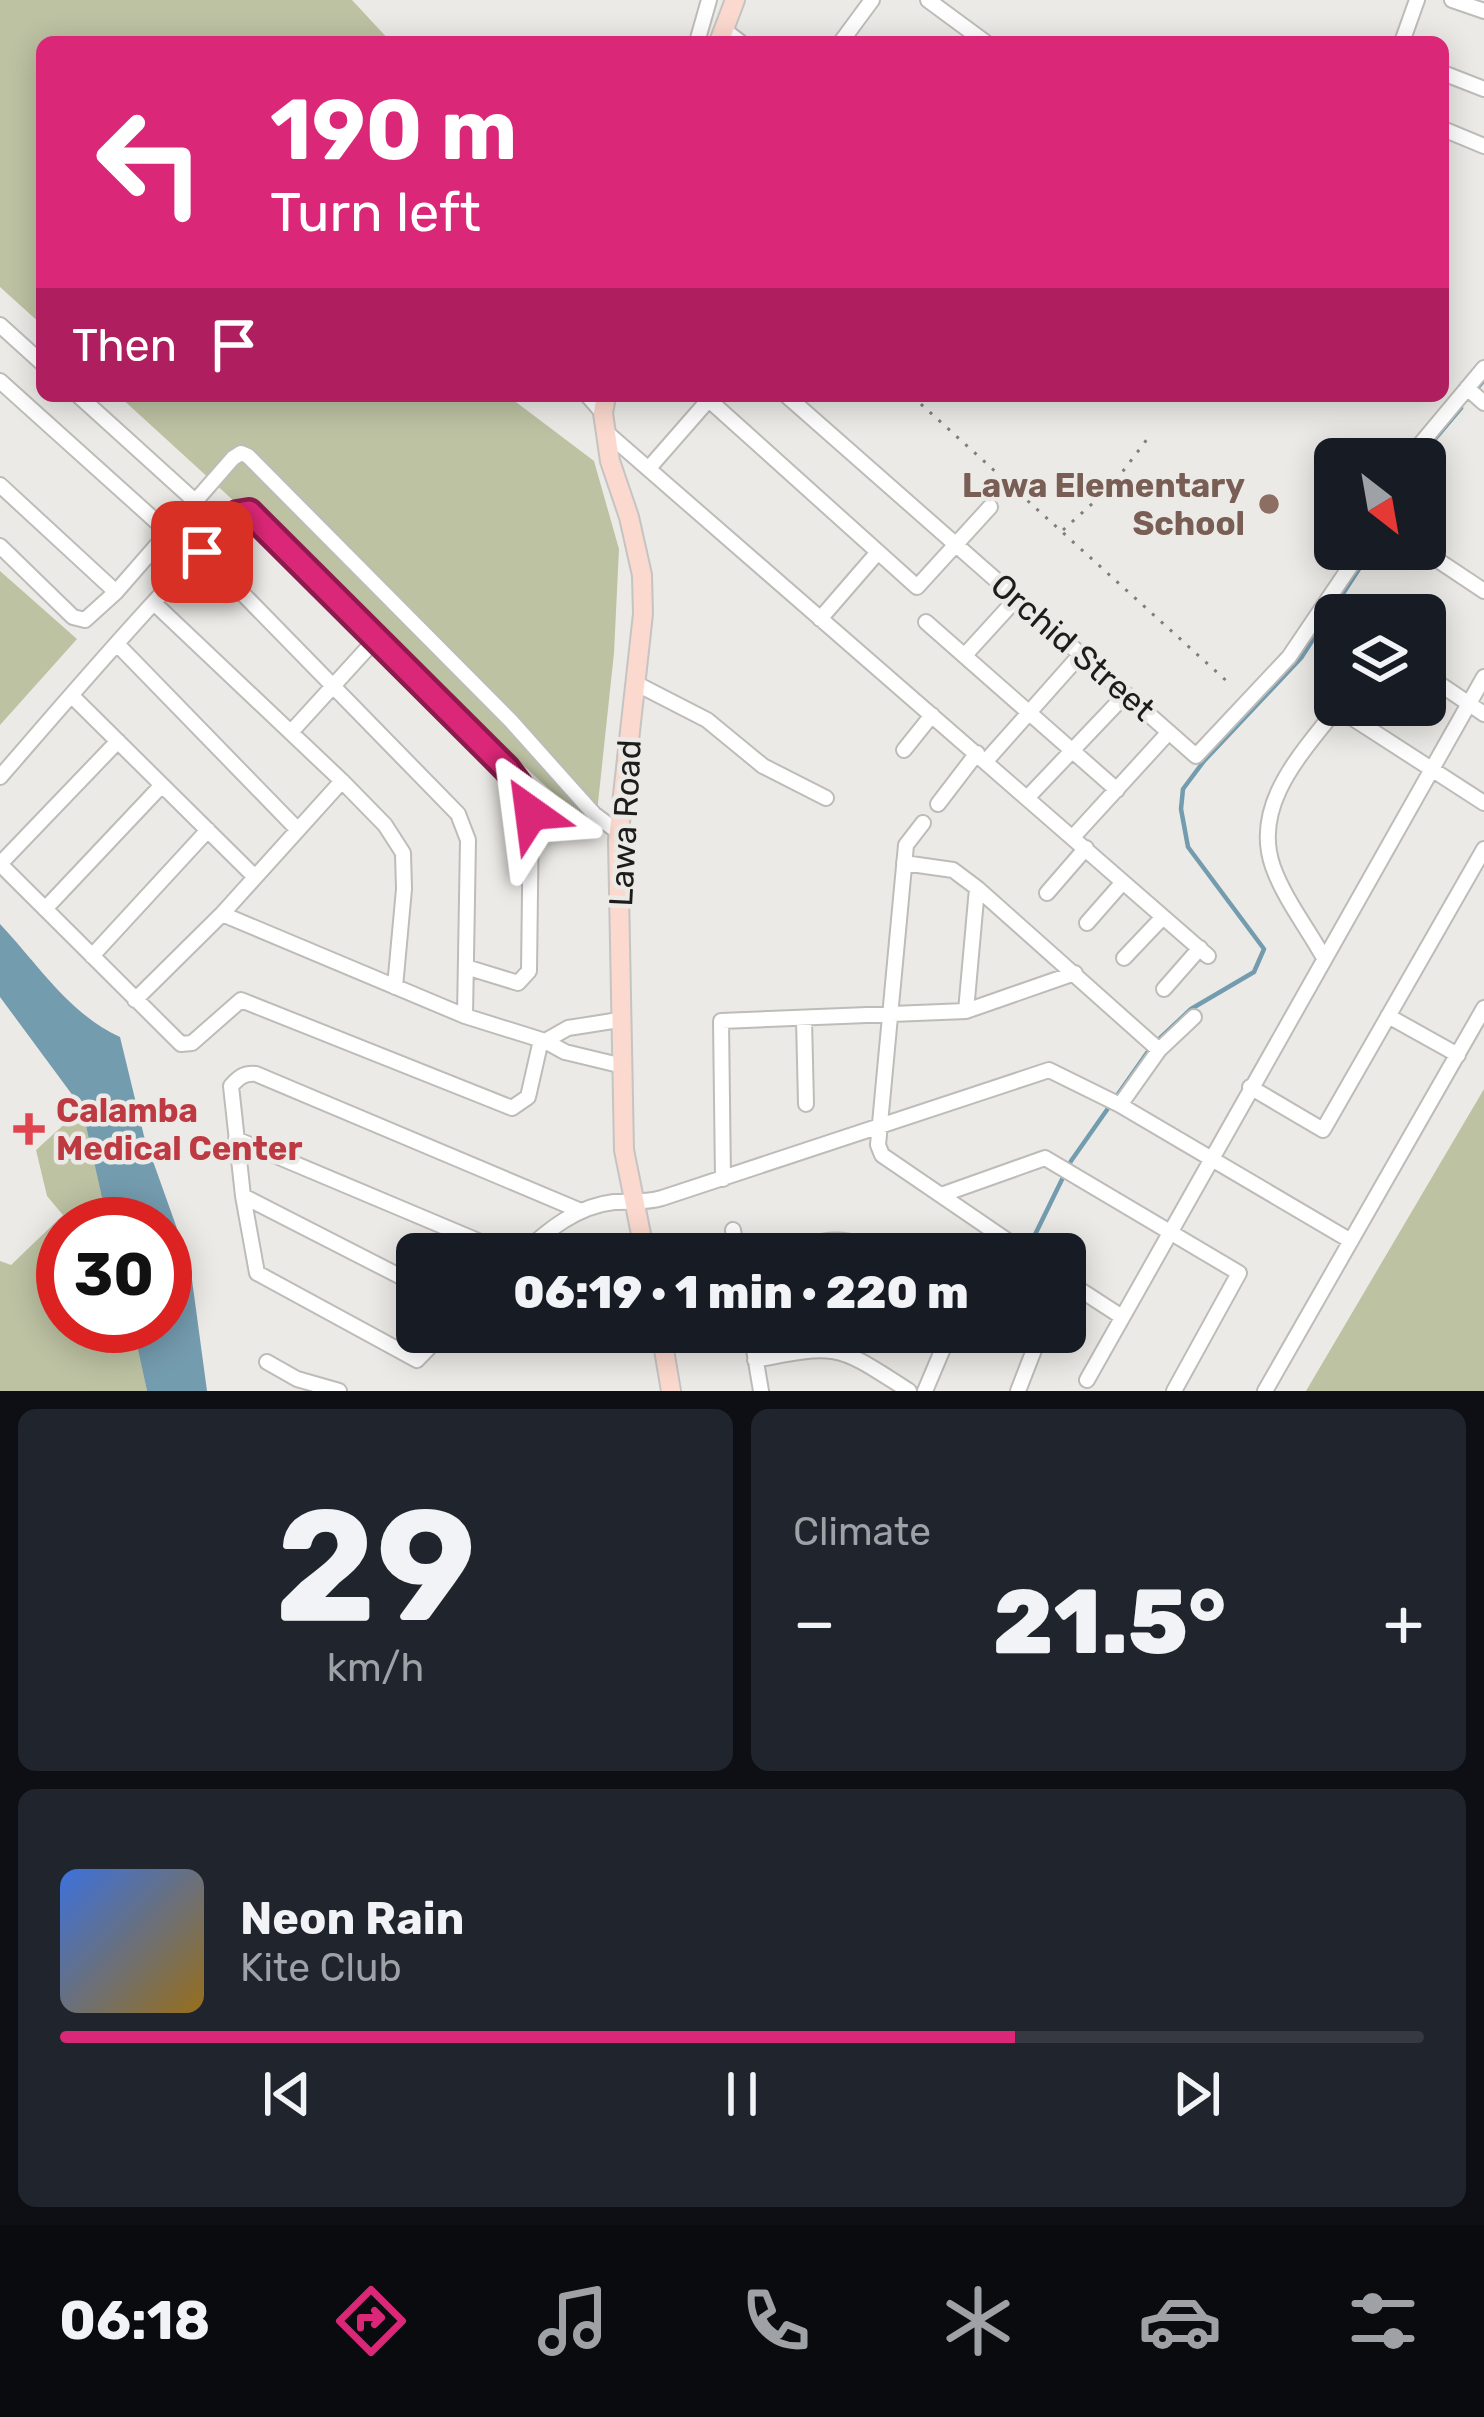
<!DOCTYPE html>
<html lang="en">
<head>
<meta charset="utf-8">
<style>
  body { margin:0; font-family:Rubik,sans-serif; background:#20242c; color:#f1f3f6; height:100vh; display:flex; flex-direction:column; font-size:45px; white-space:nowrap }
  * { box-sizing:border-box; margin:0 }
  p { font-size:39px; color:#9ea1a6 }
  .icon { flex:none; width:66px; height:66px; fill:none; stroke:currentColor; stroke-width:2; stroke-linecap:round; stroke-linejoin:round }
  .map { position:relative; height:1391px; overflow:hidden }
  .sheet { display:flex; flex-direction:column; gap:18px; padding:18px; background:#0d0f14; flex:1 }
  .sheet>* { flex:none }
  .hud { position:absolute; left:36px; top:36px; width:1413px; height:366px; border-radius:18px; box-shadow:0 6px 30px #0003; background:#db2777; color:#fff; overflow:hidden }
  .needle { width:78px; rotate:149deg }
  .tools { position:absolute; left:1314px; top:438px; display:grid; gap:24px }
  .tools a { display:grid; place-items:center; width:132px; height:132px; border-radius:18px; background:#171b24; box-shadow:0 6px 30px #0003; font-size:60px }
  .speed { position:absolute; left:36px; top:1197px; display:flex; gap:24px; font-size:60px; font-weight:700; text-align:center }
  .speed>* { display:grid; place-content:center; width:156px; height:156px; border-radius:50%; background:#171b24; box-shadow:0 6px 30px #0003; line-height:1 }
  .speed .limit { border:18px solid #d22; background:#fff; color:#111 }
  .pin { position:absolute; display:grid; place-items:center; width:102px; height:102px; color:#fff; margin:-51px; border-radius:24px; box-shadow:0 6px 18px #0006 }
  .me { position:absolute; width:132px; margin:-66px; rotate:329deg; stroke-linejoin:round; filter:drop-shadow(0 0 9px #0008) }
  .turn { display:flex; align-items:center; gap:42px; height:252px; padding:0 36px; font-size:54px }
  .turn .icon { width:156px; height:156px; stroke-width:2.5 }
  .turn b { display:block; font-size:84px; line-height:102px }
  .then { display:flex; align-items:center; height:114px; padding:0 36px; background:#0003; gap:24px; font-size:45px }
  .big { font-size:90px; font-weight:800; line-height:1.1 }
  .sheet .card { flex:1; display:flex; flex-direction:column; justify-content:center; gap:18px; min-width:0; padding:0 42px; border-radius:18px; background:#20242c }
  .sheet .dial { align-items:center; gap:0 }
  .dial b { font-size:156px; line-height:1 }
  .song { display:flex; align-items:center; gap:36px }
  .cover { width:144px; height:144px; border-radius:18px; background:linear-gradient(135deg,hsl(220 70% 55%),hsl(40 70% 35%)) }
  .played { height:12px; border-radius:6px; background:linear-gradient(90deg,#db2777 70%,#363941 70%) }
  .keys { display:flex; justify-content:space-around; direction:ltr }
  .heat { display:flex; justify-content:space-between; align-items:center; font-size:66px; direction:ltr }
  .sheet .tiles { flex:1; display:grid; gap:18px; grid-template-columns:1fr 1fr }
  .card:last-child { grid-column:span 2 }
  .trip { position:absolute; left:396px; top:1233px; width:690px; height:120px; border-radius:18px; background:#171b24; box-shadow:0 6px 30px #0003; font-weight:800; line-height:120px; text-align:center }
  .tabs { display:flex; height:192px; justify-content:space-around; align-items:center; background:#090b0e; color:#9ea1a6 }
  .tabs .icon { width:84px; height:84px }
  .tabs .active { color:#db2777 }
  .tabs b { font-size:54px; color:#f1f3f6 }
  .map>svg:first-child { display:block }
</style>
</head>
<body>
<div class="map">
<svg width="1484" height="1391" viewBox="0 0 1484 1391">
  <rect width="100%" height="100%" fill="#eceae6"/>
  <!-- green -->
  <path fill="#bdc2a3" d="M0 0H352L391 42H42V325L0 287Z
    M119 396H508L594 461 619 549 614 653 595 831Z
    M0 571 77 639 0 725Z
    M1484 1089V1391H1306Z
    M82 1108 109 1224H63V1326H134L147 1391H0V1261L11 1265 63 1215 47 1196 36 1150Z"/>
  <!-- water -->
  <path fill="#749caf" d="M0 924C38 964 68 1013 120 1037L144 1136 190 1265 207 1391H147L133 1326H165V1224H108L82 1108 0 997Z"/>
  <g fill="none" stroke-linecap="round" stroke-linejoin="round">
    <!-- stream -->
    <path stroke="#749caf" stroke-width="4.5" d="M1479 386 1484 380
      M1418 459 1461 408
      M1157 1041 1191 1009 1254 972 1264 949 1188 847 1181 809 1183 789 1204 761 1301 658 1372 549
      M1028 1249 1071 1161 1149 1050"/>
    <!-- minor casing -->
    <g stroke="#bebcb8" stroke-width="18">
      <path id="minor" d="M928 0 985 42
        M1452 0 1484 11
        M723 29 740 42
        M697 42 709 0
        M841 42 872 0
        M1402 42 1417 0
        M1443 73 1484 89
        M1443 129 1484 146
        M0 325 42 363
        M0 381 169 533
        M1467 388 1484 403
        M79 396 196 502
        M588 396 603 413
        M787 396 1196 756 1289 657 1362 549
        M709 400 917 587 990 507
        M606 432 1208 956
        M1408 459 1484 368
        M649 468 712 396
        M0 485 116 592
        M0 546 73 617 85 620 116 592 233 458 241 453 248 456 511 721 594 814 618 832
        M1421 549 1484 591
        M202 552 458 814 468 840 465 1016
        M154 603 342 781 385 825 403 853 404 889 395 987
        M820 619 878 552
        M926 622 1117 790
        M117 644 297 829
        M965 655 1017 598
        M1425 674 1484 714
        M635 683 707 720 763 766 826 798
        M72 696 255 877
        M292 731 375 640
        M904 750 932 715
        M986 761 1081 654
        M0 777C32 741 222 516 249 513L519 785 531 813 529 971 518 983 466 967
        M1028 797 1126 694
        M938 804 977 753
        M923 823 906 845 878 1145 882 1155 1027 1254
        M1073 837 1169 732
        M904 863 953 870 977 888 1159 1050
        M0 864 181 1044 192 1043 241 1000 512 1108 528 1097 541 1040
        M0 864 118 741
        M1047 893 1086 848
        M45 909 162 785
        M222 914 465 1016 545 1041 565 1052 619 1065
        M1087 923 1123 882
        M92 956 208 830
        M1124 958 1163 917
        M1324 958C1308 929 1284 898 1273 867 1251 805 1302 753 1337 708L1484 803
        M1164 989 1200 948
        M135 1000 222 914 342 781
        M966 1011 977 888
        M1388 1016 1458 1055
        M804 1019 806 1104
        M545 1041 568 1028 619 1020
        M1250 1087 1323 1130 1484 849
        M1120 1105 1159 1050 1194 1017
        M236 1139 509 1254
        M723 1179 721 1021 966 1011 1075 973
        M941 1195 1045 1158 1239 1273 1174 1391
        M243 1196 417 1285
        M733 1230 737 1254
        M522 1254C548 1230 577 1206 614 1202 631 1201 645 1203 662 1198L1049 1070 1120 1105 1351 1241
        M780 1254C816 1243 843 1230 877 1254
        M1065 1280 1122 1317
        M444 1332 417 1360 257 1273 243 1196 231 1086C239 1077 244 1073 256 1074L581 1211
        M751 1332 761 1391
        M755 1360C840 1343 837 1345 909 1391
        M267 1362 297 1379 339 1391
        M1087 1380 1484 677
        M925 1391 950 1332
        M1018 1391 1041 1332
        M1265 1391 1484 1008"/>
    </g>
    <!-- major casing -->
    <g stroke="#c4c4c3" stroke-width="22">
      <path id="major" d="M719 42 735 0
        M606 396 603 413 610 461 629 517 642 575 643 614 618 840 624 1150 645 1254
        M661 1332 671 1391"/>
    </g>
    <!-- path -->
    <path stroke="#7f7e7b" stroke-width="3" stroke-dasharray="3 9" stroke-linecap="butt" d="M912 396 1231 685
      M1063 530 1111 487 1151 434"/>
    <!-- minor -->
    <use href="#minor" stroke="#fff" stroke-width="14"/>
    <!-- major -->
    <use href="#major" stroke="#fcd9ce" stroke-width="18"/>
  </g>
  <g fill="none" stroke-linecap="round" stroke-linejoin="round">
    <!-- route casing -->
    <g stroke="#8e194d" stroke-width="30">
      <path id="route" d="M202 552 237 514 249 512 507 769 519 785 531 813"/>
    </g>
    <!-- route -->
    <use href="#route" stroke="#db2777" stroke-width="21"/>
  </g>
  <!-- markers -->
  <circle fill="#8d6e63" stroke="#eceae6" stroke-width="4.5" cx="1269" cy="504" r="12"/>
  <path fill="#e0444e" stroke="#eceae6" stroke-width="4.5" d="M23 1111h12v12h12v12h-12v12h-12v-12h-12v-12h12z"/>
  <g text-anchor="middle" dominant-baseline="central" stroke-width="9" stroke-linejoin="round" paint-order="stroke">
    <!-- education labels -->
    <g font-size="33" font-weight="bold" fill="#785e54" stroke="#eceae6" text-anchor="end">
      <text x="1245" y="485">Lawa Elementary<tspan x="1245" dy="38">School</tspan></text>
    </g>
    <!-- street labels -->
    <g font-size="33" fill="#1c1c1a" stroke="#eceae6">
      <text transform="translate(1073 647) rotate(41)">Orchid Street</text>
      <text transform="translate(625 823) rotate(-87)">Lawa Road</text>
    </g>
    <!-- health labels -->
    <g font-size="33" font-weight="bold" fill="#be3a42" stroke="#eceae6" text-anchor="start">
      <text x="56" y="1110">Calamba<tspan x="56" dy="38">Medical Center</tspan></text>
    </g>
  </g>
</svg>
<div class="tools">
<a><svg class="needle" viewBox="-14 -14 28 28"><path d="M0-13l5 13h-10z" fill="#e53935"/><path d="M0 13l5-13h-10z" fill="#9ea1a6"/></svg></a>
<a><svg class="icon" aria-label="layers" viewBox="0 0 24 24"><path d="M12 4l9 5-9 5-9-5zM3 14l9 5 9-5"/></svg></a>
</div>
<div class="speed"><div class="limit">30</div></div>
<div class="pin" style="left:202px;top:552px;background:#d93025"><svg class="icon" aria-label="arrive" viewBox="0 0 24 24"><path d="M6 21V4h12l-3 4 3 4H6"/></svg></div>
<svg class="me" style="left:531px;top:813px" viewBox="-20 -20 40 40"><path d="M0-17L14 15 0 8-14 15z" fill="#db2777" stroke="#fff" stroke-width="4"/></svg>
<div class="trip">06:19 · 1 min · 220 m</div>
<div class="hud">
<div class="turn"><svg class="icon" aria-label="left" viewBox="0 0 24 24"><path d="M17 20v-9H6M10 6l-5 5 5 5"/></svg><div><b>190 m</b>Turn left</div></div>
<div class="then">Then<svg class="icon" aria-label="arrive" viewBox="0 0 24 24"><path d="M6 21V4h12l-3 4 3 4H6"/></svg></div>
</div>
</div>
<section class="sheet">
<div class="tiles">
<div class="card dial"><b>29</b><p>km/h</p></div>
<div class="card"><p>Climate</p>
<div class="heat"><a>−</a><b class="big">21.5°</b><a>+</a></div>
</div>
<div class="card">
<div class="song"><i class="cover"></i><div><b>Neon Rain</b><p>Kite Club</p></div></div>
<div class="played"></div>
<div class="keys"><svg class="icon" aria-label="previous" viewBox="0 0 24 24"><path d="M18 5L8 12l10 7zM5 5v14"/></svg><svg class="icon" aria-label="pause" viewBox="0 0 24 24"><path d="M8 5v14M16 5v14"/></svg><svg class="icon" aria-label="next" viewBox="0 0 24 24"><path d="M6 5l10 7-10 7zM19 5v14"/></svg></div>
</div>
</div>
</section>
<nav class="tabs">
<b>06:18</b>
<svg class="icon active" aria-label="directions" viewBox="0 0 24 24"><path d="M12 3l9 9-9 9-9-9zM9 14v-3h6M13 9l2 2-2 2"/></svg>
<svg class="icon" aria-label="music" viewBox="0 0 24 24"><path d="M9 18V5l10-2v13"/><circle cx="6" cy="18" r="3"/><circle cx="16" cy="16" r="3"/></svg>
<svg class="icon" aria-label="phone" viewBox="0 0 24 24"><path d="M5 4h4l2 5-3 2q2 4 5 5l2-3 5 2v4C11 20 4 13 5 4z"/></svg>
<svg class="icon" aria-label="climate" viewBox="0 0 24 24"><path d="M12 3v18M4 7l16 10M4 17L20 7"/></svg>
<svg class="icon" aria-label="car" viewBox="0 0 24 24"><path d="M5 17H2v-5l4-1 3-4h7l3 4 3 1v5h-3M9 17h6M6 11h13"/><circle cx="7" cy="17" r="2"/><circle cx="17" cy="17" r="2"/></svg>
<svg class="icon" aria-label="filters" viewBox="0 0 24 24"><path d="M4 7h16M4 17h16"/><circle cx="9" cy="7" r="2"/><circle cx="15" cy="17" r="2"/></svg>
</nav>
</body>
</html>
